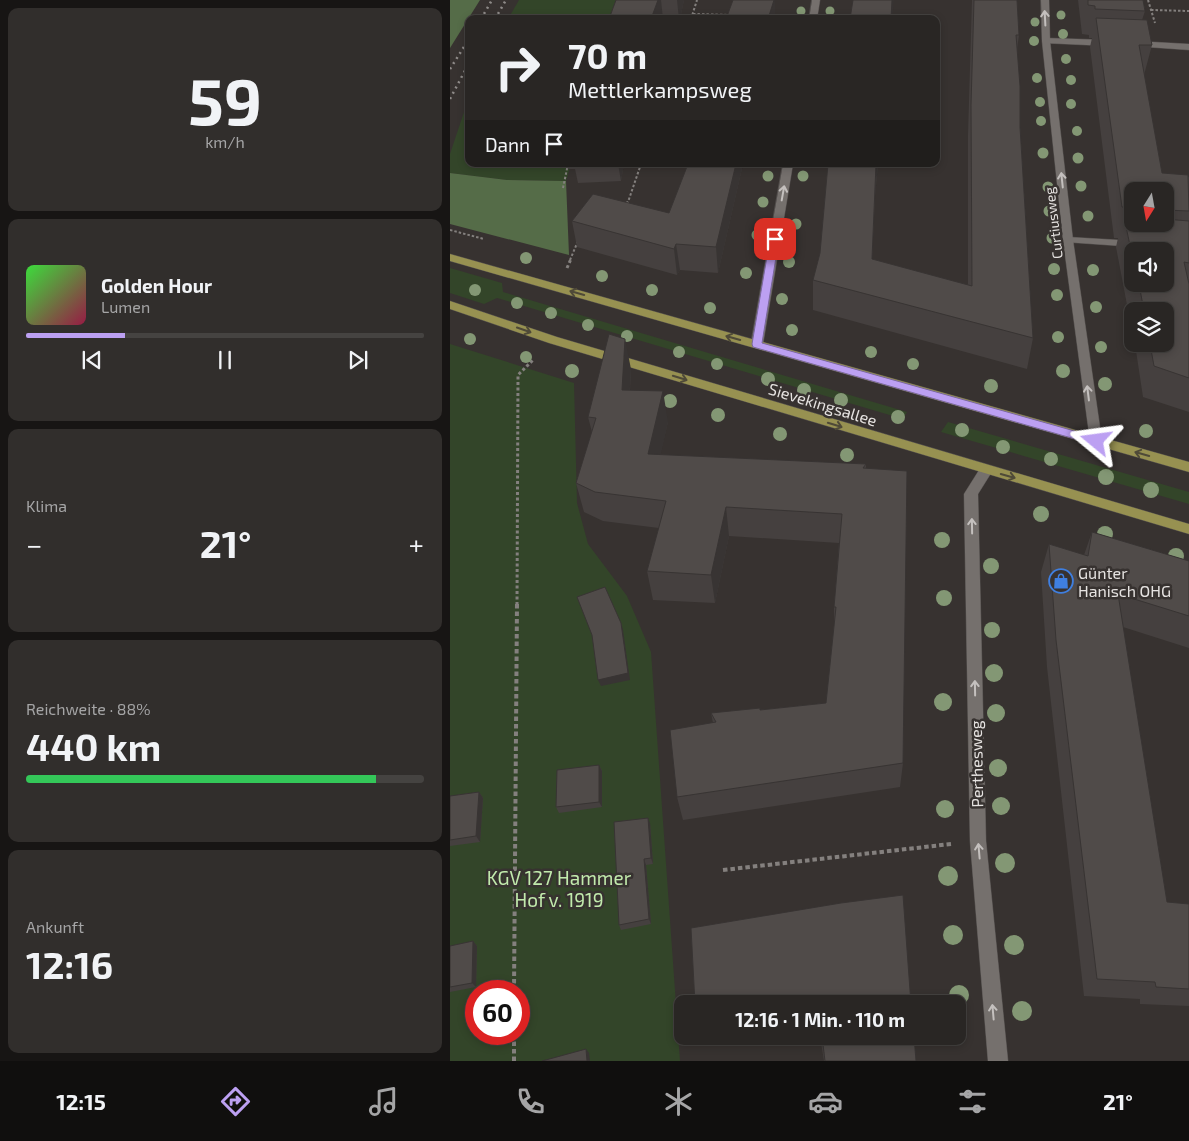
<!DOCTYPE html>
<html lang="de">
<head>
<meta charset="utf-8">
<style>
  body { margin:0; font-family:"Exo 2",sans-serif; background:#312e2c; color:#f1f3f6; height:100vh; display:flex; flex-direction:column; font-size:19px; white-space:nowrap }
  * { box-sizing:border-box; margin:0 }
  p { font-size:16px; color:#a5a5a6 }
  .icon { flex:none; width:28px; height:28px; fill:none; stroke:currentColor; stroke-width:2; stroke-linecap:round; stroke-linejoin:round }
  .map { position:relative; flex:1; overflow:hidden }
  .panel { display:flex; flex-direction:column; gap:8px; padding:8px; background:#171514; width:450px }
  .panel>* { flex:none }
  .hud { position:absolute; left:15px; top:15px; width:475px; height:152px; border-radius:10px; box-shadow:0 2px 8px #0003,0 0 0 1px #454341; background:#292624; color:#f1f3f6; overflow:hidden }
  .needle { width:32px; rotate:191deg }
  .fabs { position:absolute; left:674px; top:182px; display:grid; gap:10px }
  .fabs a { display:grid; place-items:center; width:50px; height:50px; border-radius:10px; background:#292624; box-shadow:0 2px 8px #0003,0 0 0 1px #454341; font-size:25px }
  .speed { position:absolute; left:15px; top:980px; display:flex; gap:10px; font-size:25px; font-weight:700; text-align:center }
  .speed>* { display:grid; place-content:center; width:65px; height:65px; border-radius:50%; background:#292624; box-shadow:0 2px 8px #0003,0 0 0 1px #454341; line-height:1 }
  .speed .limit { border:8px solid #d22; background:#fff; color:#111 }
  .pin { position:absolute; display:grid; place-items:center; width:42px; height:42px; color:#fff; margin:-21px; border-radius:10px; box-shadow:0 2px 8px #0006 }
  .me { position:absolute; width:55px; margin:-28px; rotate:286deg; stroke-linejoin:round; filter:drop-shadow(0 0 4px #0008) }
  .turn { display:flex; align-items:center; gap:18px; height:105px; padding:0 20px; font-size:22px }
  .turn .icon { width:65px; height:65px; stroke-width:2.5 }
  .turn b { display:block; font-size:35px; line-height:42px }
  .then { display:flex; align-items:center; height:48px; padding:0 20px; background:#0003; gap:10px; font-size:19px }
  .big { font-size:38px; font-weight:700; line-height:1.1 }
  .panel .widget { flex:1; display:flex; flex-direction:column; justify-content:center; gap:8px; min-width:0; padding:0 18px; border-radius:10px; background:#312e2c }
  .panel .dial { align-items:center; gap:0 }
  .dial b { font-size:65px; line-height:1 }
  .song { display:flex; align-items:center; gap:15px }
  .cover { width:60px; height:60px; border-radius:8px; background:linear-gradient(135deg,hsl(120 70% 55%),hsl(340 70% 35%)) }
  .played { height:5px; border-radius:2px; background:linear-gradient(90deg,#bca0f2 25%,#454341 25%) }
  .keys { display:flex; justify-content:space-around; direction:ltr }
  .heat { display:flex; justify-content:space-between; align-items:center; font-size:28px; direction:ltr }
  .charge { height:8px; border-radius:4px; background:linear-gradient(90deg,#34c759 88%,#454341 0) }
  .trip { position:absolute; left:224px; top:995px; width:292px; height:50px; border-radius:10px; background:#292624; box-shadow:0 2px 8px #0003,0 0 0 1px #454341; font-weight:700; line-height:50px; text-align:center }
  .tab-bar { display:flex; height:80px; justify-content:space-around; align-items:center; background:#100f0e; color:#a5a5a6 }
  .tab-bar .icon { width:35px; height:35px }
  .tab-bar .selected { color:#bca0f2 }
  .tab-bar b { font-size:22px; color:#f1f3f6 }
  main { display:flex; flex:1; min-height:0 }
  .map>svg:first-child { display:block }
</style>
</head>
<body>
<main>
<section class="panel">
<div class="widget dial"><b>59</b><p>km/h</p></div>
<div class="widget">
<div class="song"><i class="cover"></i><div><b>Golden Hour</b><p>Lumen</p></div></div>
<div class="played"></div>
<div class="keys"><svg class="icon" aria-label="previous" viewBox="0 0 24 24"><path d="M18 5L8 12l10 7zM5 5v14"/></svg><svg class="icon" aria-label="pause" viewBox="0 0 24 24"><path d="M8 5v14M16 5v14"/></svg><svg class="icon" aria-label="next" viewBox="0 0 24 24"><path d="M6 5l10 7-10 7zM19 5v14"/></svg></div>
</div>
<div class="widget"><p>Klima</p>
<div class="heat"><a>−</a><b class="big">21°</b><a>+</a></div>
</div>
<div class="widget"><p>Reichweite · 88%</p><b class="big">440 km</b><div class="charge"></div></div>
<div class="widget"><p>Ankunft</p><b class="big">12:16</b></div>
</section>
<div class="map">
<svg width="739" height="1061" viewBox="0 0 739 1061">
  <rect width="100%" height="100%" fill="#373230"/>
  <!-- green -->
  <path fill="#334529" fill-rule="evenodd" d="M69 0H182L174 19H58Z
    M19 97V164H121L116 181 57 180 0 173V154Z
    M0 268 52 283 53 292 457 412 453 419 47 298 34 304 0 293Z
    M0 344 124 383 127 503 138 544 177 596 201 652 230 1061H0ZM26 991H69V1034H26Z
    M498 422 739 492V504L491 432Z"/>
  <!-- forest -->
  <path fill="#556c48" d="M0 0H30L0 48Z
    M0 173 57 180 116 181 119 255 0 224Z"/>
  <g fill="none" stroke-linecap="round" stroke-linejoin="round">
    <!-- service casing -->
    <g stroke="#524e4c" stroke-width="1">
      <path id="service" d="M596 38 658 40 662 43 658 46 593 43V39Z
        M685 41 739 44V50L682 46V42Z
        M618 237 686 241 691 244 686 247 614 242 613 240Z"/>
    </g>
    <!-- minor casing -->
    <g stroke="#524e4c" stroke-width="1">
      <path id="minor" d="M362 0H370L367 19H359Z
        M591 0H599L600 41 623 240 652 441 651 444H641L640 441 613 240 592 41Z
        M333 164H343L313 344 307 348 301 344Z
        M536 465 541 467 543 470 528 494 536 841 558 1061H538L520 841 514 494 531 467Z"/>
    </g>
    <!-- primary casing -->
    <g stroke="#524e4c" stroke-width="1">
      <path id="primary" d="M0 254 739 462V472L0 261Z
        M0 301 107 337 739 524V534L99 343 0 309Z"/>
    </g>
    <!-- path-far2 -->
    <path stroke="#84807e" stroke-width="2" stroke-dasharray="2.5 2" stroke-linecap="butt" d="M698 0 705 23
      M701 10 739 11
      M243 14 280 15
      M321 16 340 17
      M241 19 247 0
      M113 188 118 164
      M176 203 178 202 191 164
      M0 230 34 239
      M120 260 128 241"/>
    <!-- path-far1 -->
    <path stroke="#84807e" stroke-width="3" stroke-dasharray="3 2.5" stroke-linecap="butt" d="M117 268 121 259
      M67 605 68 375 84 359"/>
    <!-- path -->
    <path stroke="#84807e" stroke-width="4" stroke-dasharray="4.5 3" stroke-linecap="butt" d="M273 870 501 844
      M64 991 67 603
      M64 1034V1061"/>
    <!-- service -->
    <use href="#service" fill="#75706d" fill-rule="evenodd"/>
    <!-- minor -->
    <use href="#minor" fill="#75706d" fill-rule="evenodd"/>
    <!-- primary -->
    <use href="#primary" fill="#979151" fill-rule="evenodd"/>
    <!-- rail -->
    <path stroke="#8f8b89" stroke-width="2.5" stroke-dasharray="2 4" stroke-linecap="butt" d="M31 19 42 0
      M45 19 56 0
      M0 69 19 39
      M0 99 19 63"/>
  </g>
  <!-- trees -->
  <g fill="#839774">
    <circle cx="351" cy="11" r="4.5"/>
    <circle cx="380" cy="11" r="4.5"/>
    <circle cx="611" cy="15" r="4.5"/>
    <circle cx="585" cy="22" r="4.5"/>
    <circle cx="613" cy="34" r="5"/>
    <circle cx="584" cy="41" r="5"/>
    <circle cx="616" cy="59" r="5"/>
    <circle cx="587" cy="78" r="5"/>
    <circle cx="621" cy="80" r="5"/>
    <circle cx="590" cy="102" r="5"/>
    <circle cx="621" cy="104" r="5"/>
    <circle cx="591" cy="121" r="5"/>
    <circle cx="627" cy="131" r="5"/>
    <circle cx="593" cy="153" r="5.5"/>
    <circle cx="628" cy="158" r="5.5"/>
    <circle cx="318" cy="176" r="5.5"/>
    <circle cx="353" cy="176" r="5.5"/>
    <circle cx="631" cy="186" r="5.5"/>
    <circle cx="598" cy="187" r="5.5"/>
    <circle cx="313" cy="202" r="5.5"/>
    <circle cx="599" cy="211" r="5.5"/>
    <circle cx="638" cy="216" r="5.5"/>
    <circle cx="346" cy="224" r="5.5"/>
    <circle cx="307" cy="235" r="5.5"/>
    <circle cx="602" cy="238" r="5.5"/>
    <circle cx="76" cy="258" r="6"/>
    <circle cx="339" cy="262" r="6"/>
    <circle cx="604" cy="269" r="6"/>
    <circle cx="643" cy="270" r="6"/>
    <circle cx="296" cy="273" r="6"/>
    <circle cx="152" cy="276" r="6"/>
    <circle cx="25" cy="290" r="6"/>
    <circle cx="202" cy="290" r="6"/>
    <circle cx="607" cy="295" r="6"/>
    <circle cx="332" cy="299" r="6"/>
    <circle cx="67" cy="303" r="6"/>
    <circle cx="646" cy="307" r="6"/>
    <circle cx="260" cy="308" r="6"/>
    <circle cx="101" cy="313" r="6"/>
    <circle cx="138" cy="325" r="6"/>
    <circle cx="342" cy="330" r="6"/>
    <circle cx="177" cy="336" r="6"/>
    <circle cx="608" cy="337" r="6"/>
    <circle cx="20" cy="339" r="6"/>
    <circle cx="651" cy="347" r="6"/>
    <circle cx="229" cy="352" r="6"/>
    <circle cx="421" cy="352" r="6"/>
    <circle cx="76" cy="357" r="6"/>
    <circle cx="267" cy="364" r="6"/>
    <circle cx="463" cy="364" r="6"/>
    <circle cx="122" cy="371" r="7"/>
    <circle cx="613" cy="371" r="7"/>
    <circle cx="318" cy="379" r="7"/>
    <circle cx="655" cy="384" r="7"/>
    <circle cx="541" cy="386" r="7"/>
    <circle cx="354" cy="390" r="7"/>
    <circle cx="391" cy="400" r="7"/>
    <circle cx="220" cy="401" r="7"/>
    <circle cx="268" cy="415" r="7"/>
    <circle cx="448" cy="417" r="7"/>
    <circle cx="512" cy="430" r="7"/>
    <circle cx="696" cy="431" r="7"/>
    <circle cx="330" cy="434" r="7"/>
    <circle cx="553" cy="447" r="7"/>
    <circle cx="397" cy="455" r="7"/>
    <circle cx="601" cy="459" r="7"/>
    <circle cx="656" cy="477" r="8"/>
    <circle cx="701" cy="490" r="8"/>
    <circle cx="591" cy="514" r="8"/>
    <circle cx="655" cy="534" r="8"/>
    <circle cx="492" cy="540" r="8"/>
    <circle cx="726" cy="556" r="8"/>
    <circle cx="541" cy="566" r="8"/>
    <circle cx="494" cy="598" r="8"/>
    <circle cx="542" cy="630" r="8"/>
    <circle cx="544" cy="673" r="9"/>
    <circle cx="493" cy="702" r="9"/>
    <circle cx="546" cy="713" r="9"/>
    <circle cx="548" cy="768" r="9"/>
    <circle cx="551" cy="806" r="9"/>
    <circle cx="495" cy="809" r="9"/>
    <circle cx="555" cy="863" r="10"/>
    <circle cx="498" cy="876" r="10"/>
    <circle cx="503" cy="935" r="10"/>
    <circle cx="564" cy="945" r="10"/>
    <circle cx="509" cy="995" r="10"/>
    <circle cx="572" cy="1011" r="10"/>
  </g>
  <!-- wall -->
  <path fill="#45403f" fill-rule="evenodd" d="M166 0H234L230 19H159Z
    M522 0H567L569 35 567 50 570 127 583 338 577 369 363 310V280L370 253 378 164H428L425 196 422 259 518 285V135Z
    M628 0H693L695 11 692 20 702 45 694 75 712 173 739 177V412L693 397 685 344H715V311H682V331L666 247 668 238H664L640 47 642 38H639V35L632 34ZM682 191H715V224H682ZM682 251 715 284H682Z
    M117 164H174L171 181 128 183 125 169H118Z
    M238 164H293L268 273 230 270 227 275 127 247 122 221 219 213Z
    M181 369 180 390 218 422 210 455 416 464V469L453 763 450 787 233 820 227 797 263 723 261 713 310 710 376 703 384 625V607L389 543 279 536 265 603 203 600 197 571 209 528 153 521 134 512 126 483 142 432 138 417Z
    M642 532 739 561V648L673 627 717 902 739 904V1006L690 1004V999L634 996 597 667 591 572 599 544 634 555Z
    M149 765 152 771V807L109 813 106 807Z
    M29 792 33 798 30 842 0 846V796Z
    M200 823 203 864 196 865 201 924 171 930 169 925Z
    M241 928 461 1004H245Z
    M23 941 27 946 26 987 0 992V946Z
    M248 1036H293L292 1043 251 1045Z
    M370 1036H464L466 1061H374Z"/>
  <!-- shaded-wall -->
  <path fill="#383433" d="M208 0H211L213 19H201Z
    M227 0H234L230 19H229Z
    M324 0H325V19H318Z
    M442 0H444L442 19H441Z
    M168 164H174L171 181Z
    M286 164H293L268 273 266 247Z
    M426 164H428L425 197Z
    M226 244 230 270 227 275 224 249Z
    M175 339 181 369 178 420 172 390Z
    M213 391 218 422 204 484 198 454Z
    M276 507 279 536 265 603 261 575Z
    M171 623 173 630 180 680 151 686 148 680Z
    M149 765 152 771V807L149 802Z
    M29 792 33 798 30 842 26 836Z
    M198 818 200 823 203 864 201 858Z
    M194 859 196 865 201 924 199 919Z
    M23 941 27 946 26 987 22 983Z
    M290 1036H293L292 1043Z
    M136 1049 139 1053 140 1061H137Z"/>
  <!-- building -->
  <path fill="#504b49" stroke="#383433" d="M166 0H208L201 19H159Z
    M283 0H324L318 19H276Z
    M403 0H442L441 19H400Z
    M524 0H567L569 35H566L570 86V127L583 338 363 280 370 253 378 164H426L422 259 522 286 521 105Z
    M638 0H693L695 11 645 9V6L638 5Z
    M646 18 697 20 702 45H689L712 173 738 175 739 211 715 210V191H682V208L672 207Z
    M238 164H286L266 247 226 244 224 249 122 221 143 194 219 213Z
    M674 217H682V224H715V219L739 221V263L734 262 739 284V378L704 366 700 344H715V311H694L689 284H715V251H682V255Z
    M159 334 175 339 172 390 213 391 198 454 416 464 413 468 457 471 453 763 227 797 220 730 266 722 261 713 310 708V710L376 703 386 607H384L392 514 276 507 261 575 197 571 216 501 145 492 126 483 146 418 138 417Z
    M642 532 739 561V616L668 594 717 902 739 904V989L706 987 705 982 647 979 606 640 599 544 638 556Z
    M155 587 171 623 178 673 148 680 142 635 127 597Z
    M149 765V802L106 807 107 770Z
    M29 792 26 836 0 840V796Z
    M198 818 201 858 194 859 199 919 169 925 164 822Z
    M453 895 461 1004H368L367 996 322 1004H245L241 928 391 903Z
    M23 941 22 983 0 987V946Z
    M372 1036H464L466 1061H375Z
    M136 1049 137 1061H92Z"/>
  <!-- one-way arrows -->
  <defs><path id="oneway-shaft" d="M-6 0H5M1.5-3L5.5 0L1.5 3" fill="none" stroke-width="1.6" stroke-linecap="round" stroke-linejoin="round" transform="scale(1.25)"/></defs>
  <g stroke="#c4c0be">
    <use href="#oneway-shaft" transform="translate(595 18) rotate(-93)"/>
    <use href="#oneway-shaft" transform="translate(612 180) rotate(-96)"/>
    <use href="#oneway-shaft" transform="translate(333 193) rotate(-80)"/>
    <use href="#oneway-shaft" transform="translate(638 393) rotate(-97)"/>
    <use href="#oneway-shaft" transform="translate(522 526) rotate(-91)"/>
    <use href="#oneway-shaft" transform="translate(525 688) rotate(-91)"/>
    <use href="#oneway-shaft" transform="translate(529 851) rotate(-95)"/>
    <use href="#oneway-shaft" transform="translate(543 1012) rotate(-95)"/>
  </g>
  <g stroke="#4f4a38">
    <use href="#oneway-shaft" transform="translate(127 293) rotate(-164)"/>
    <use href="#oneway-shaft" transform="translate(74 330) rotate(19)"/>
    <use href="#oneway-shaft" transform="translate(283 338) rotate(-164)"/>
    <use href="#oneway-shaft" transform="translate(230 378) rotate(17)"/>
    <use href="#oneway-shaft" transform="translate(385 425) rotate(17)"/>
    <use href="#oneway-shaft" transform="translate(692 454) rotate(-164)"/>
    <use href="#oneway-shaft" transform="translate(558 476) rotate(16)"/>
  </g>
  <!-- route -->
  <path fill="#bca0f2" stroke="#7a689d" d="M325 236 329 239 312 343 646 437 651 441 650 444 646 445 303 347 302 344 320 239Z"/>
  <!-- icons -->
  <defs>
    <g id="shop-ring" transform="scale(1.25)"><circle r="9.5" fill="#373230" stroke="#3f7fe0" stroke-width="1.5"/><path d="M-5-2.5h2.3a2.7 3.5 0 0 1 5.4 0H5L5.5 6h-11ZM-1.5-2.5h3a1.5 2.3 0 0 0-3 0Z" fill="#3f7fe0"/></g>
  </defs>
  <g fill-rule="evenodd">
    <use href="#shop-ring" x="611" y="581"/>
  </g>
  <g text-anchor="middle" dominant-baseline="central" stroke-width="5" stroke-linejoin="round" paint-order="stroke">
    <!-- far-street labels -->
    <g font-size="14" fill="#e6e3e1" stroke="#373230">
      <text transform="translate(603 223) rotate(-97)">Curtiusweg</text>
    </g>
    <!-- street labels -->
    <g font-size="16" fill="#e6e3e1" stroke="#373230">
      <text transform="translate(373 404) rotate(17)">Sievekingsallee</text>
      <text transform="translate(526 764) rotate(-91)">Perthesweg</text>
    </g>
    <!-- poi labels -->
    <g font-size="16" fill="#e6e3e1" stroke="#373230" text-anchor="start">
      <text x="628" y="572">Günter<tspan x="628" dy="18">Hanisch OHG</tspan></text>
    </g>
    <!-- near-park labels -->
    <g font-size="19" fill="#c1eaac" stroke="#373230">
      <text x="109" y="877">KGV 127 Hammer<tspan x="109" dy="22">Hof v. 1919</tspan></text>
    </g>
  </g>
</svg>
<div class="fabs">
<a><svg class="needle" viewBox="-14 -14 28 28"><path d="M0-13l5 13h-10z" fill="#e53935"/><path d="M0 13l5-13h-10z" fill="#a5a5a6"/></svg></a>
<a><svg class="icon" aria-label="sound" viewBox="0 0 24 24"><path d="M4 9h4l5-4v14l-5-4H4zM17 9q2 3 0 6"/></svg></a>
<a><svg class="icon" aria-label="layers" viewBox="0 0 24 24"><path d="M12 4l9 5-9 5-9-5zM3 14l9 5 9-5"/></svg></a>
</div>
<div class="speed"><div class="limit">60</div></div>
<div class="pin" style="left:325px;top:239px;background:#d93025"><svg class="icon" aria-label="arrive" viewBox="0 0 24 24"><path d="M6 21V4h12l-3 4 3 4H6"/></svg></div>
<svg class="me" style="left:646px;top:441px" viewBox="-20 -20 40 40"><path d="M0-17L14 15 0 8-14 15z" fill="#bca0f2" stroke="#fff" stroke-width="4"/></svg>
<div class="trip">12:16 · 1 Min. · 110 m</div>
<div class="hud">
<div class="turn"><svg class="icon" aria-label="right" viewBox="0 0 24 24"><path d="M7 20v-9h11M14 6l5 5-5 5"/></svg><div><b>70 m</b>Mettlerkampsweg</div></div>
<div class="then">Dann<svg class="icon" aria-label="arrive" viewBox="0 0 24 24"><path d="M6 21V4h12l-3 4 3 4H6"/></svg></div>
</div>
</div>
</main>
<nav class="tab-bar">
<b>12:15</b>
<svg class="icon selected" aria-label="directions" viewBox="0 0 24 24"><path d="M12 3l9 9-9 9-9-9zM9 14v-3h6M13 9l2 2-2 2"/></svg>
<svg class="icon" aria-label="music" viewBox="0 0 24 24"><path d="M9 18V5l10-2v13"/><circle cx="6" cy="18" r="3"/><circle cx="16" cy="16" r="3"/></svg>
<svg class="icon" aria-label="phone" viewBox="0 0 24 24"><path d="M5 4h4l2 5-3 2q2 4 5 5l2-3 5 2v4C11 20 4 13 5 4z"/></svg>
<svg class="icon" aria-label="climate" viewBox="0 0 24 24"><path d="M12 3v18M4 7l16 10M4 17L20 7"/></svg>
<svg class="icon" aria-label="car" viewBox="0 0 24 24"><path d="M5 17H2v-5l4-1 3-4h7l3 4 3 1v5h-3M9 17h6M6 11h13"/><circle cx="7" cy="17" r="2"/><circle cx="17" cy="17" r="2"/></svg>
<svg class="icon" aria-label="filters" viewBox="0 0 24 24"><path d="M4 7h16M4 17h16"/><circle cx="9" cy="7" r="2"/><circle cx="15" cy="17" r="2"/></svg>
<b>21°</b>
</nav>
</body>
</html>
